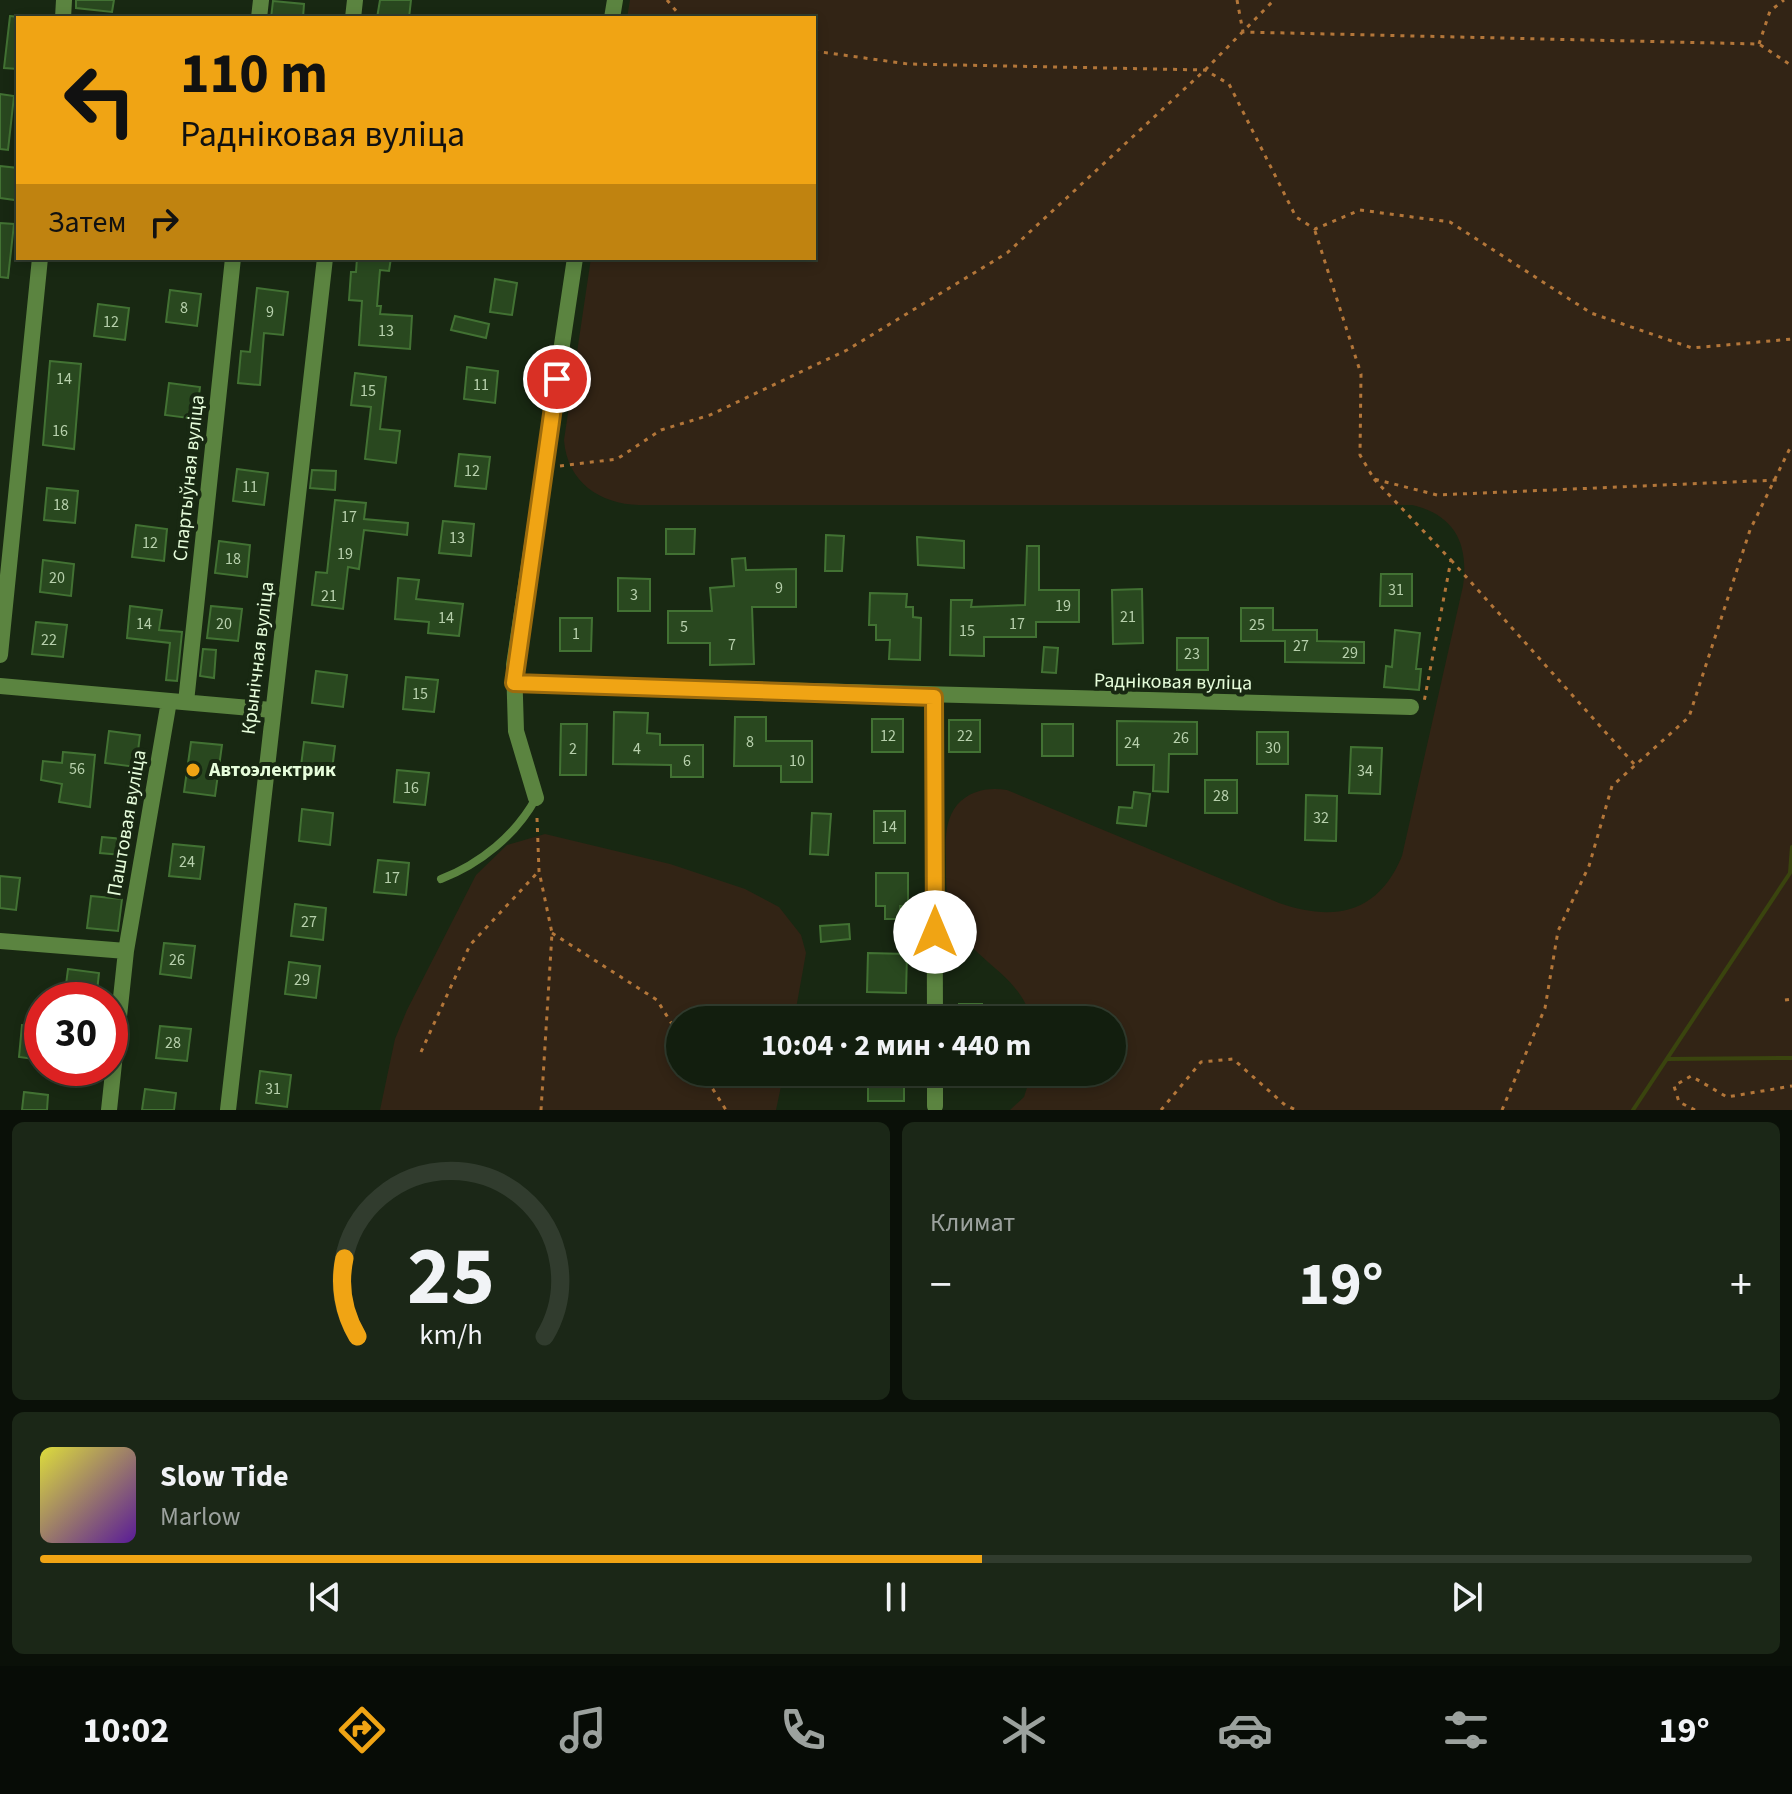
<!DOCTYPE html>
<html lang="ru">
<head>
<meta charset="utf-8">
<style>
  body { margin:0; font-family:"Source Sans 3",sans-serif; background:#1b2717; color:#f1f3f6; height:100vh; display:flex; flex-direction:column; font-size:30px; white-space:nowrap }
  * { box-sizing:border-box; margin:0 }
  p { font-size:26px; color:#9ca29e }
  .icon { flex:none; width:44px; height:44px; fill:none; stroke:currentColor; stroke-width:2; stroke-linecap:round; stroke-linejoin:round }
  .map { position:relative; height:1110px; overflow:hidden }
  .panel { display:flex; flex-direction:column; gap:12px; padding:12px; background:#0a1008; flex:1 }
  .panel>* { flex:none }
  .banner { position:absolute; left:16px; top:16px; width:800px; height:244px; border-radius:0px; box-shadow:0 4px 12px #0003,0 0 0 2px #313c2e; background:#f0a414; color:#111; overflow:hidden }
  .speed { position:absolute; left:24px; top:982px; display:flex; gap:16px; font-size:40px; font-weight:700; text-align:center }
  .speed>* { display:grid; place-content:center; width:104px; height:104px; border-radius:50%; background:#121e0e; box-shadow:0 4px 12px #0003,0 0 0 2px #313c2e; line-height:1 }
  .speed .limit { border:12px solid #d22; background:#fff; color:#111 }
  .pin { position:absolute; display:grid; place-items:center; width:68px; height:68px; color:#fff; margin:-34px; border:4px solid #fff; border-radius:50%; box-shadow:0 2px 8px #0007 }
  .me { position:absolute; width:88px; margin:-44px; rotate:0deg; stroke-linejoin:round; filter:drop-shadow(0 0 6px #0008) }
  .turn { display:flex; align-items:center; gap:28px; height:168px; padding:0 32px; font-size:36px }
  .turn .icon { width:104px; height:104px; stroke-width:2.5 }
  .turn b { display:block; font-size:56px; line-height:68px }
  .then { display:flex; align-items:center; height:76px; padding:0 32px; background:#0003; gap:16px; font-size:30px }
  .big { font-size:60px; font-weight:700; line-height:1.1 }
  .panel .widget { flex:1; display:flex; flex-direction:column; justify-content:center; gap:12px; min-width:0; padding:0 28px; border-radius:12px; background:#1b2717 }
  .panel .dial { align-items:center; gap:0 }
  .dial svg { height:208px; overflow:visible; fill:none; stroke:#313c2e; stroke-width:7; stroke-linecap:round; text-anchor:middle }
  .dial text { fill:#f1f3f6; stroke:none }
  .song { display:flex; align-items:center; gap:24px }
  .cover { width:96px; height:96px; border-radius:12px; background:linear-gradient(135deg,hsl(60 70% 55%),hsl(270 70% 35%)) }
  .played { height:8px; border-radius:4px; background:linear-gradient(90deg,#f0a414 55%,#313c2e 55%) }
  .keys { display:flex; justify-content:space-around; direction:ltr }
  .heat { display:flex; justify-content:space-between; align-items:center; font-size:44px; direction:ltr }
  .panel .tiles { flex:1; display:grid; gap:12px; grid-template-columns:1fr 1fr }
  .widget:last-child { grid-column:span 2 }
  .trip { position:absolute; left:666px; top:1006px; width:460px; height:80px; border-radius:40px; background:#121e0e; box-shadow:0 4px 12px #0003,0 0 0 2px #313c2e; font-weight:700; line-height:80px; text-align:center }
  .tabs { display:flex; height:128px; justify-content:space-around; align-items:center; background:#070c06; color:#9ca29e }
  .tabs .icon { width:56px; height:56px }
  .tabs .selected { color:#f0a414 }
  .tabs b { font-size:36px; color:#f1f3f6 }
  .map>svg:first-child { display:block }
</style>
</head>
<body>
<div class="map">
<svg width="1792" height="1110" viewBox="0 0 1792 1110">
  <rect width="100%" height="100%" fill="#182812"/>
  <!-- green -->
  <path fill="#322415" d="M630 0H1792V1110H1010L1024 1097 1032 1072H1112V1020H1031C1021 973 970 961 953 919 945 900 946 879 946 858 945 840 945 820 957 805 970 790 989 787 1007 790L1279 903C1334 922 1378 914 1402 856L1463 586C1469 544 1455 515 1412 505H639C600 504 567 482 564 440L591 258H814V18H627Z
    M545 834 670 864 745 889 779 907 801 935 806 953 794 1020H680V1072H784L776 1110H380L395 1039 407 1010 476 875 507 845Z"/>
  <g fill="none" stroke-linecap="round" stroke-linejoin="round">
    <!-- stream -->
    <path stroke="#3a440e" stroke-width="4" d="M1667 1059 1792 1058
      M1633 1110 1790 873 1792 847"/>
  </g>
  <!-- building -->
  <path fill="#29481f" stroke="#427233" stroke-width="2" d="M76 0H114L112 12 76 8Z
    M380 0H411L409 18H377Z
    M273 1 304 4 303 18H271Z
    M10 16 18 17V69L4 68Z
    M0 94 14 96 8 150 0 149Z
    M0 166 18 168 15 200 0 198Z
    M0 223 14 224 8 278 0 277Z
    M357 258H391L389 271 380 270 377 306H381L380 314 412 316 410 349 359 345 362 301 349 300 351 272H356Z
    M495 279 517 283 512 315 490 312Z
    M257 288 288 292 283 335 264 333 260 385 238 383 241 351 250 352Z
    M170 290 201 294 197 326 166 322Z
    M98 304 129 308 125 340 94 336Z
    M455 316 489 324 486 338 451 330Z
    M50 361 81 364 74 449 43 445Z
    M467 367 498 371 495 403 464 399Z
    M355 373 386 377 380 429 400 431 396 463 365 459 371 407 351 405Z
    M169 383 200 387 196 419 165 415Z
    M459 454 490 457 486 489 455 486Z
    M237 469 268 473 264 505 233 501Z
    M312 470 336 471 335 490 310 488Z
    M47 488 78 491 75 523 44 520Z
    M335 500 366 503 364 519 408 523 407 535 364 530 359 569 348 567 343 609 312 605 316 572 327 573Z
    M443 521 474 524 471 556 439 553Z
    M136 525 167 529 164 561 132 557Z
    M666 529H695L694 554H666Z
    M826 535 844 536 842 571H825Z
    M917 537 964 541V568L918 565Z
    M219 541 250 545 247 577 215 573Z
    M1027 546H1039V590H1079V622H1036V637H984V656L950 655 951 600H972L971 607 1025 605Z
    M745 558 746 570 796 569V607H752L754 664 710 665V643H668V611H712L710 588 734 586 732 559Z
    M43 560 74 564 71 596 40 592Z
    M1381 574H1412V606H1380Z
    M398 578 419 580 416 599 463 604 459 636 428 633 429 622 395 619Z
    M618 578 650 579V611H618Z
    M1142 589 1143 643 1113 644 1112 590Z
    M870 593 907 594 906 607H913V617L921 618 920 660 889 659 890 640H876V625H869Z
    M130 606 162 610 159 630 182 632 177 681 166 680 170 643 127 638Z
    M211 606 242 609 238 641 207 638Z
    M1241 608H1273V630H1317V641L1364 642V663L1285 662V641H1241Z
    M560 618H592L591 651H560Z
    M36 622 67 625 63 657 32 654Z
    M1395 630 1420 633 1416 669H1421L1419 690 1384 687 1386 666 1392 667Z
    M1177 638H1208V670H1177Z
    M1044 647 1058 648 1056 673 1042 672Z
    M203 649 216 650 214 678 200 676Z
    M316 671 347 675 343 707 312 703Z
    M406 677 438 680 434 712 403 709Z
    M614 712 648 713 647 733 660 734V745H703V777H671V765L613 764Z
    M735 717H766V741H812V782H781V766H734Z
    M872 719H903V752H872Z
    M949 720H980V752H949Z
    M1117 721 1197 722V754H1169L1168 792 1153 791 1154 765H1117Z
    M561 724H587L586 775H560Z
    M1042 724H1073V756H1042Z
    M109 731 140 735 136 767 105 763Z
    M1257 732H1288V764H1257Z
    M191 742 222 745 215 796 184 792Z
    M304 742 335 746 331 778 300 774Z
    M1351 747 1382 748 1380 794 1349 793Z
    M63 752 95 755 90 807 59 802 62 784 41 780 43 761 62 763Z
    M397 770 429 773 425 805 394 802Z
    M1205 780H1237V813H1205Z
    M1134 792 1150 794 1146 826 1117 823 1119 807 1132 808Z
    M1306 795 1337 796 1336 841 1305 840Z
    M302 809 333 813 330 845 299 841Z
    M874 811H905V843H874Z
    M812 813 831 814 828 855 810 854Z
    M102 837 123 839 122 855 100 853Z
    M173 844 204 847 200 879 169 876Z
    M378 860 409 863 406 895 374 892Z
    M876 873H908V906H900V919H885V906H876Z
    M0 876 20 878 16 910 0 908Z
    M91 896 122 899 118 931 87 928Z
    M295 904 326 908 323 940 291 936Z
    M849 924 850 939 821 942 820 926Z
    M164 943 195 946 191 978 160 974Z
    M868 953 907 954 906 993 867 992Z
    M289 962 320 966 316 998 285 994Z
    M68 969 99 973 96 1000H64Z
    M959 1004H982V1020H959Z
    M22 1025 42 1027V1060L19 1057Z
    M160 1026 191 1029 187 1061 156 1058Z
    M260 1071 291 1075 287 1107 256 1103Z
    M868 1072H904V1101H868Z
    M145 1089 176 1093 174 1110H142Z
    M24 1092 48 1095 47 1110H22Z"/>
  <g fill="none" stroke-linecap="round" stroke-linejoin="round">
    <!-- path -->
    <path stroke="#b37639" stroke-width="3" stroke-dasharray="4 6" stroke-linecap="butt" d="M667 0 682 18
      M1237 0 1243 32 1759 44 1792 66
      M1759 44 1770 11 1784 0
      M814 51 908 64 1205 70 1229 84 1296 217 1315 229 1360 210 1450 222 1591 313 1692 348 1792 339
      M1315 231 1361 374 1360 455 1374 479 1437 495 1777 480
      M560 466 617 459 661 430 710 415 847 350 1007 253 1205 70 1274 0
      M1374 479 1451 560 1424 702
      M1451 560 1635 765
      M537 818 539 871 552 933 541 1110
      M552 933 657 1000 680 1037
      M1785 1000 1792 999
      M421 1052 470 945 539 871
      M702 1072 726 1110
      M1161 1110 1201 1062 1233 1059 1285 1105 1296 1110
      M1502 1110 1545 1008 1558 931 1589 866 1612 786 1689 717 1750 530 1792 444
      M1695 1110 1679 1102 1674 1086 1691 1076 1727 1097 1792 1086"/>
    <!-- lane -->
    <path stroke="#5b8440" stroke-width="8" d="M441 879C480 864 516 835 536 798"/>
    <!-- street -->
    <path stroke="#5b8440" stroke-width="16" d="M63 18 64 0
      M259 18 261 0
      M353 18 355 0
      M612 18 615 0
      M0 655 40 258
      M514 683 1411 707
      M0 686 272 710
      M934 697 935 1020
      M186 702 233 258
      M536 798 516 731 514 665 575 258
      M0 941 126 951
      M935 1072V1106
      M109 1110 126 951 169 701
      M228 1110 325 258"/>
  </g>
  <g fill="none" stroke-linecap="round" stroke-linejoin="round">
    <!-- route casing -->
    <g stroke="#9c6b0d" stroke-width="20">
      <path id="route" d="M557 379 514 683 934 697 935 932"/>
    </g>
    <!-- route -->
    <use href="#route" stroke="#f0a414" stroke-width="14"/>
  </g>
  <!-- markers -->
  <circle fill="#f0a414" stroke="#182812" stroke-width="3" cx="193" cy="770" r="8"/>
  <g text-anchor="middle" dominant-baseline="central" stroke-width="8" stroke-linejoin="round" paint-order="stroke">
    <!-- number labels -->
    <g font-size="16" fill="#b7d0ac">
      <text x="184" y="308">8</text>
      <text x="270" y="312">9</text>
      <text x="111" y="322">12</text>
      <text x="386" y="331">13</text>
      <text x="64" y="379">14</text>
      <text x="481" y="385">11</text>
      <text x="368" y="391">15</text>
      <text x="60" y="431">16</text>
      <text x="472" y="471">12</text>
      <text x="250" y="487">11</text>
      <text x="61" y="505">18</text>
      <text x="349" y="517">17</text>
      <text x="457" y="538">13</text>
      <text x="150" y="543">12</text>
      <text x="345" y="554">19</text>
      <text x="233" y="559">18</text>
      <text x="57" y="578">20</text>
      <text x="779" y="588">9</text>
      <text x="1396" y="590">31</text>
      <text x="634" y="595">3</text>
      <text x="329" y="596">21</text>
      <text x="1063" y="606">19</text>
      <text x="1128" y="617">21</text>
      <text x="446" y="618">14</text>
      <text x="144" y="624">14</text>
      <text x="224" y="624">20</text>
      <text x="1017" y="624">17</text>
      <text x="1257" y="625">25</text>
      <text x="684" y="627">5</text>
      <text x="967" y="631">15</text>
      <text x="576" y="634">1</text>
      <text x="49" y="640">22</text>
      <text x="732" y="645">7</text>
      <text x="1301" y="646">27</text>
      <text x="1350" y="653">29</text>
      <text x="1192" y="654">23</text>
      <text x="420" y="694">15</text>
      <text x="888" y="736">12</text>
      <text x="965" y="736">22</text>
      <text x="1181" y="738">26</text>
      <text x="750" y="742">8</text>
      <text x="1132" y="743">24</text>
      <text x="1273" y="748">30</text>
      <text x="573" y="749">2</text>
      <text x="637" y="749">4</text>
      <text x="687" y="761">6</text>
      <text x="797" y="761">10</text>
      <text x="77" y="769">56</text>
      <text x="1365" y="771">34</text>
      <text x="411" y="788">16</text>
      <text x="1221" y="796">28</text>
      <text x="1321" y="818">32</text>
      <text x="889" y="827">14</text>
      <text x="187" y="862">24</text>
      <text x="392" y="878">17</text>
      <text x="309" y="922">27</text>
      <text x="177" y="960">26</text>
      <text x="302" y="980">29</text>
      <text x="173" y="1043">28</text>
      <text x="273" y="1089">31</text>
    </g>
    <!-- street labels -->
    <g font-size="20" fill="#e6fddb" stroke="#182812">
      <text transform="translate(189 478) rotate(-84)">Спартыўная вуліца</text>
      <text transform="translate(258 658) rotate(-83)">Крынічная вуліца</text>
      <text transform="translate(1173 682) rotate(1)">Радніковая вуліца</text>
      <text transform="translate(127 823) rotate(-80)">Паштовая вуліца</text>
    </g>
    <!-- poi labels -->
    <g font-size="20" font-weight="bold" fill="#e6fddb" stroke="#182812" text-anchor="start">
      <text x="209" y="770">Автоэлектрик</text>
    </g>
  </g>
</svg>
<div class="speed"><div class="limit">30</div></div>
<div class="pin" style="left:557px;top:379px;background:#d93025"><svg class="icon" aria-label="arrive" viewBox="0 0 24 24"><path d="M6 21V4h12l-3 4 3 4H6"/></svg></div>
<svg class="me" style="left:935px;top:932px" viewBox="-20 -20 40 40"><circle r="19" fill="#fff"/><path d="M0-13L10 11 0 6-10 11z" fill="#f0a414"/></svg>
<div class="trip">10:04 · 2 мин · 440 m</div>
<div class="banner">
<div class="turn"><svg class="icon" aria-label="left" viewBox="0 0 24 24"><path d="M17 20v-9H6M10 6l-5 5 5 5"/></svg><div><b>110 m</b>Радніковая вуліца</div></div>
<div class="then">Затем<svg class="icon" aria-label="right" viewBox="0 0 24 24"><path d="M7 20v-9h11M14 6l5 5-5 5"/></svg></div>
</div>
</div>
<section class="panel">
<div class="tiles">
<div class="widget dial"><svg viewBox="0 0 100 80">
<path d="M14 69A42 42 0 1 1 86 69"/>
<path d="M14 69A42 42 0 0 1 9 39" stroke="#f0a414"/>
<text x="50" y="56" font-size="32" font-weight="700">25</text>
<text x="50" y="72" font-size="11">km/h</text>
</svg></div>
<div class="widget"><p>Климат</p>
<div class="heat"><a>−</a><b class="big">19°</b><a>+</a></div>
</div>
<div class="widget">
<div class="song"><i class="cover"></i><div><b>Slow Tide</b><p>Marlow</p></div></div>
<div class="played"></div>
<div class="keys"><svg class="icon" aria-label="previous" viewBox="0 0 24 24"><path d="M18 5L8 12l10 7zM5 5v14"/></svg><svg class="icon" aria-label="pause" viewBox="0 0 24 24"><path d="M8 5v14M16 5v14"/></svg><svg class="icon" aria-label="next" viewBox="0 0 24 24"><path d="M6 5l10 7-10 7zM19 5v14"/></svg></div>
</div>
</div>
</section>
<nav class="tabs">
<b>10:02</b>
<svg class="icon selected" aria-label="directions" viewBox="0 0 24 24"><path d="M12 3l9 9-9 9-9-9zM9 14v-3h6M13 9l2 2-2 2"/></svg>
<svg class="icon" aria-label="music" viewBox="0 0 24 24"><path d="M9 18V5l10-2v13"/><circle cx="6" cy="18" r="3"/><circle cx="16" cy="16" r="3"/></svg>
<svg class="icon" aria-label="phone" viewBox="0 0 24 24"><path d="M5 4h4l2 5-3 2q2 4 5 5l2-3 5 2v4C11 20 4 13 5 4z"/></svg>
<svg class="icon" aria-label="climate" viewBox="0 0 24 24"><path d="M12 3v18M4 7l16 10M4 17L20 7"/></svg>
<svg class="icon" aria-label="car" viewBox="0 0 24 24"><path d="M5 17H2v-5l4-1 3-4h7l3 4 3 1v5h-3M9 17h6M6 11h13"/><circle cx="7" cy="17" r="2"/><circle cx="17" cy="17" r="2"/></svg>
<svg class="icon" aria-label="filters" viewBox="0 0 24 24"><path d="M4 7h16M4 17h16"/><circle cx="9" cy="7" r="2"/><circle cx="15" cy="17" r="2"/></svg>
<b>19°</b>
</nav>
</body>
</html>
